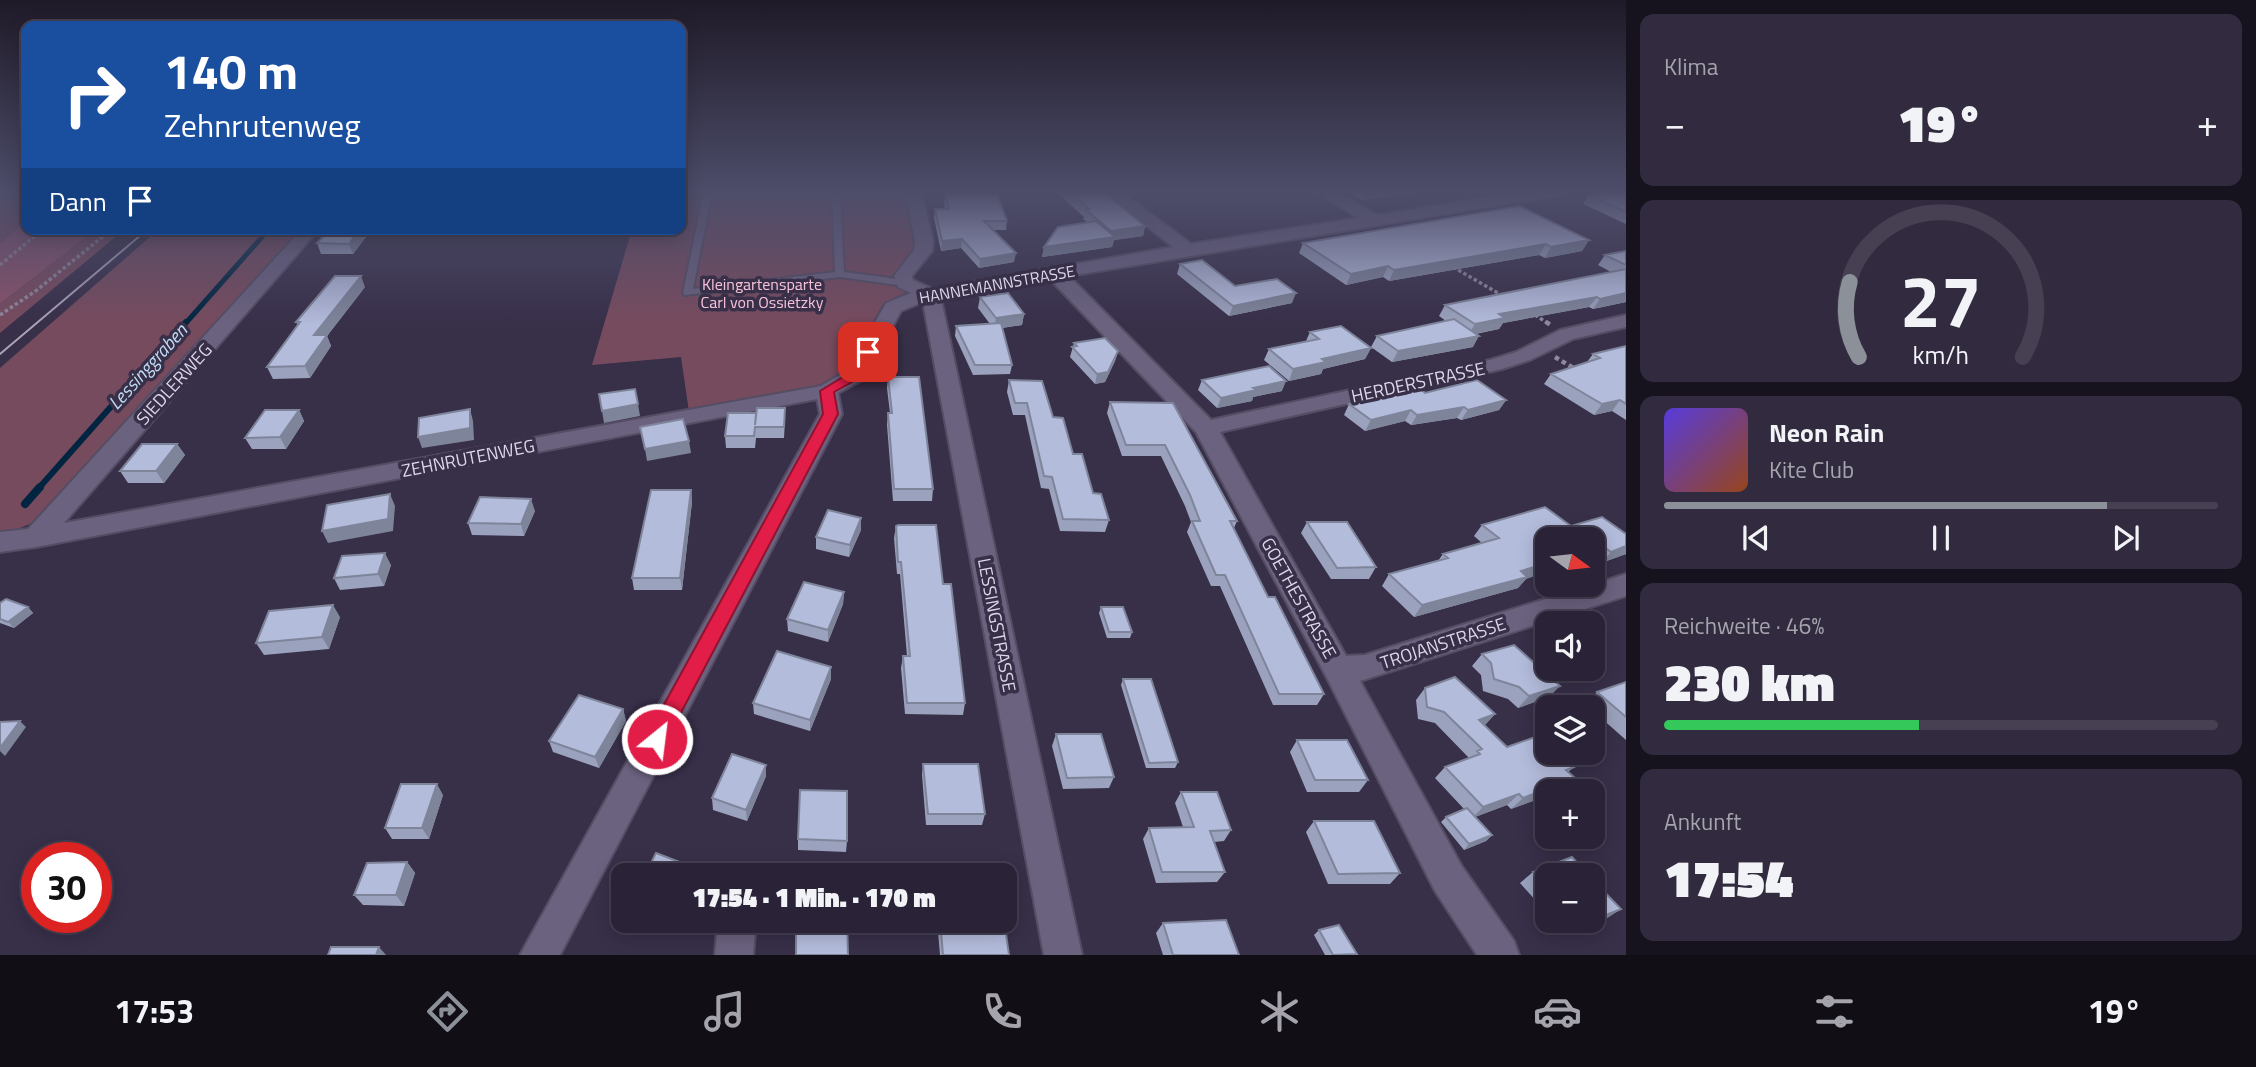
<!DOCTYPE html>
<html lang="de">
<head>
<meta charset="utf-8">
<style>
  body { margin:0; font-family:"Titillium Web",sans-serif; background:#322b3f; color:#f1f3f6; height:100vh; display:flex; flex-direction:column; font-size:26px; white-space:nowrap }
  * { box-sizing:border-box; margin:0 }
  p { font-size:23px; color:#a5a4ad }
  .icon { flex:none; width:38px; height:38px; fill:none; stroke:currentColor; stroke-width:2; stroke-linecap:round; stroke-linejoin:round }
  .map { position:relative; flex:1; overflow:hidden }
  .sheet { display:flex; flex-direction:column; gap:14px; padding:14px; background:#17131e; width:630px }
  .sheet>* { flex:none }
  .guide { position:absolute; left:21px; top:21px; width:665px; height:214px; border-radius:14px; box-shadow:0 4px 18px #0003,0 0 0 2px #464052; background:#1a4fa0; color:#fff; overflow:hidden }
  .needle { width:46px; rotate:105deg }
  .controls { position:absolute; left:1535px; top:527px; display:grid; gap:14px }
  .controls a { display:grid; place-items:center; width:70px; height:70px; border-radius:14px; background:#2a2337; box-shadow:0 4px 18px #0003,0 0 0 2px #464052; font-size:35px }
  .speed { position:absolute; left:21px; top:842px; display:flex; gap:14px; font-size:35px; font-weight:700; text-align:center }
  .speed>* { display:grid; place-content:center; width:91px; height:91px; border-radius:50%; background:#2a2337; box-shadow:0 4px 18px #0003,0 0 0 2px #464052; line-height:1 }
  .speed .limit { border:10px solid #d22; background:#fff; color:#111 }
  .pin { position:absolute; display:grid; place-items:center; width:60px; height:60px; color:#fff; margin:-30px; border-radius:14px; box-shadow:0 4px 10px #0006 }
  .me { position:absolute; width:77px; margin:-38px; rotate:29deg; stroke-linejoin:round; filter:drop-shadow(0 0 5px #0008) }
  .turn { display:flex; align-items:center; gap:24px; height:147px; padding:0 28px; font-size:32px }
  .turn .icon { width:91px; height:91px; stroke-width:2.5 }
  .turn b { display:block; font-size:49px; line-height:60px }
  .then { display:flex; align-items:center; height:66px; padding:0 28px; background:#0003; gap:14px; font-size:26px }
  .big { font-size:52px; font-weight:800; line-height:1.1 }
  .sheet .card { flex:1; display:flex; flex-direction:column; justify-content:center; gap:10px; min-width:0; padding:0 24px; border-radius:14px; background:#322b3f }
  .sheet .dial { align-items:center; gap:0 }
  .dial svg { height:182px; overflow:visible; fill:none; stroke:#464052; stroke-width:7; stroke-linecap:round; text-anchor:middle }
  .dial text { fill:#f1f3f6; stroke:none }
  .song { display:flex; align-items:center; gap:21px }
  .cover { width:84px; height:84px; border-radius:10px; background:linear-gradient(135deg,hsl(250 70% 55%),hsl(20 70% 35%)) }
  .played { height:7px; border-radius:4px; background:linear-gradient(90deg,#8c9099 80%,#464052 80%) }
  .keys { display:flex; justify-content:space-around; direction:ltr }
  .heat { display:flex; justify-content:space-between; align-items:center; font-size:38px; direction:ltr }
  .charge { height:10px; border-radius:5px; background:linear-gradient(90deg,#34c759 46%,#464052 0) }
  .trip { position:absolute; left:611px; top:863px; width:406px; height:70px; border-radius:14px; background:#2a2337; box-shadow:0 4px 18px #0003,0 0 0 2px #464052; font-weight:800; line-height:70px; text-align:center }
  .tab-bar { display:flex; height:112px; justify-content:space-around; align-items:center; background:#110e16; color:#a5a4ad }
  .tab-bar .icon { width:49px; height:49px }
  .tab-bar .active { color:#8c9099 }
  .tab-bar b { font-size:32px; color:#f1f3f6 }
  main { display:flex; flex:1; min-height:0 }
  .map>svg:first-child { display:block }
</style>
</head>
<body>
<main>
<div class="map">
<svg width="1626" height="955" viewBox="0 0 1626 955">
  <rect width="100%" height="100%" fill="#382f49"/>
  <!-- green -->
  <path fill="#774b5e" d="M0 191H26V220L0 244Z
    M681 191H906L915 250 892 279 896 287 907 292 883 304 846 371 820 385 689 412 681 357 592 365 632 229H681Z
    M97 229H125L0 333V304Z
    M159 229H305L42 519 15 530 0 549V368Z"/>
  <!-- forest -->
  <path fill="#8a526b" d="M26 220V229H97L0 304V244Z"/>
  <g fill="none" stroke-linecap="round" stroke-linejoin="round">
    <!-- stream-far2 -->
    <path stroke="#012540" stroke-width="5" d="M185 324 269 229"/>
    <!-- stream-far1 -->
    <path stroke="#012540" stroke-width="6" d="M38 489 186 322"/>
    <!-- stream -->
    <path stroke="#012540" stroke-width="8" d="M25 504 40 487"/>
    <!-- service casing -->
    <g stroke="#544d63" stroke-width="4">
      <path id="service" d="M704 191H712L693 289 835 272 832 191H840L844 272 905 280 910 283 905 286 840 277 685 295 683 293Z"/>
    </g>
    <!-- minor casing -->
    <g stroke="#544d63" stroke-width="4">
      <path id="minor" d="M905 191H921L933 241 932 251 912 276 913 280 933 289 1173 247 1103 191H1121L1191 244 1358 218 1316 191H1335L1377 215 1527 191H1565L1557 196 1069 276 1211 420 1490 360 1516 352 1560 330 1626 315V327L1573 339 1530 360 1502 369 1220 432 1346 656 1365 655 1626 574V596L1360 681 1461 865 1514 941 1519 955H1477L1435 891 1327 678 1196 432 1051 280 941 299 1082 955H1044L923 302 901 311 864 379 838 393 842 414 560 955H520L820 414 817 399 36 547 0 552V532L28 529 302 229H319L64 523 821 386 848 370 886 303 911 293 898 287 894 276 914 250 915 241Z
        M718 920H756L753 955H715Z"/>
    </g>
    <!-- path-far1 -->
    <path stroke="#8f889d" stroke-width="3.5" stroke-dasharray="3.5 2.5" stroke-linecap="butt" d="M0 265 43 229
      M1453 267 1503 296
      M0 315 37 290 112 229
      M1535 315 1549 324"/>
    <!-- path -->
    <path stroke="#8f889d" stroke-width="4.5" stroke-dasharray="4.5 3.5" stroke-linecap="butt" d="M1546 322 1551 325
      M1555 357 1575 369"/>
    <!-- service -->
    <use href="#service" fill="#6b627f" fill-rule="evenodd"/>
    <!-- minor -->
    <use href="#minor" fill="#6b627f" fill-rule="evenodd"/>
    <!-- tram -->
    <path stroke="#aaa4b8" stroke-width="2" d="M0 354 148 229"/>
  </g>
  <!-- wall -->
  <path fill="#9ba2bd" d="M1055 191H1102L1145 226 1143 236 1114 240 1112 247 1042 257 1044 247 1087 222 1083 219 1084 217Z
    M1346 191H1428L1362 200Z
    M1596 191H1626V224L1583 204 1589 195 1594 194Z
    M945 194 1007 221 1006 230H993L1014 262 979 268 961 248 941 251 934 218 935 209H945L944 203Z
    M372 229 353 254H321L317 243Z
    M1589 240 1582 251 1545 258 1539 255 1389 281 1383 277 1346 285 1299 253 1303 243Z
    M1626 251V302L1593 309 1589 307 1503 323 1499 329 1476 334 1473 347 1392 362 1371 347 1377 336 1446 321 1439 316 1445 305 1611 272 1598 265 1605 255Z
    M1180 264 1235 286 1292 303 1229 316 1177 274Z
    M365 287 327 336 331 346 310 378 273 379 267 367 298 325 296 322Z
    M980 297 1024 314 1022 325 1002 328 1012 365 1010 374 973 375 955 336 956 326 990 324 978 308Z
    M1310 332 1371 348 1365 359 1323 369 1321 374 1289 381 1264 360 1269 349 1306 341Z
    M1074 343 1118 351 1115 361 1105 382 1095 384 1070 357Z
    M1626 346V420L1612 411 1594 415 1544 384 1551 374 1587 362 1593 354Z
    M888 377 933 489 932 501H893L887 425 888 413H890L887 388Z
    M1009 380 1053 417 1073 454 1093 493 1109 520 1105 532 1060 531 1049 489 1041 488 1025 415H1013L1007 392Z
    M1202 380 1282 391 1253 397 1252 401 1217 408 1198 390Z
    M1425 393 1506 400 1499 410 1461 420 1457 418 1411 425 1405 421 1365 431 1344 415 1349 404Z
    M1110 402 1173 403 1237 521 1234 528 1268 597 1324 694 1317 705H1273L1220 586H1211L1187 532 1191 522 1185 506 1161 456H1122L1107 413Z
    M299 410 304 421 286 449H252L245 438Z
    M728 413 785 420 784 438H756L755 448H726L725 436Z
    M177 444 185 455 164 483H128L120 471Z
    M691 490 692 502 682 590H634L632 578Z
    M535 511 524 536 472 535 468 523Z
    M1307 522 1376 567 1369 579H1331L1301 533Z
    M1482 525 1571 526 1626 554 1601 563 1592 558V539L1526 579 1518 588 1414 617 1382 586 1389 574 1438 561 1443 554 1482 543 1474 536Z
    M896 526 943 584 965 703 963 715 905 714 901 668 903 656H907L900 574H897L894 538Z
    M861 530 849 557 816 549V537Z
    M391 565 384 586 340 590 334 578Z
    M844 592 843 604 828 642 788 631 787 619Z
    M0 603 28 607 33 613 14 628 0 623Z
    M1101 607 1132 632 1130 638H1107L1099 613Z
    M340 617 329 649 264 655 256 643Z
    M1482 654 1549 697 1518 708 1508 699 1483 691 1481 675 1472 666Z
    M831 679 810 731 754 714 753 703Z
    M1123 679 1178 762 1175 768H1146L1121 685Z
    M1626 682V740L1592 710V707H1589L1586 704 1597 692Z
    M1425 688 1495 714 1484 726 1507 747 1574 767 1568 772 1575 778 1562 790 1511 809 1507 805 1475 817 1492 835 1486 841 1464 850 1441 822 1446 817 1464 809 1435 778 1445 767 1469 758 1435 723 1418 719 1416 700Z
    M623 709 626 721 599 768 553 752 549 741Z
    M1056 734 1114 777 1109 788 1063 789 1052 746Z
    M1297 740 1368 780 1359 792H1307L1290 752Z
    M923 764 985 814 982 825H926L922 775Z
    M766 765V776L747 821 713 810 712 798Z
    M1181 792 1231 830 1224 841 1214 842 1225 872 1217 882 1156 883 1143 839 1149 828 1183 827 1175 803Z
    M443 795 429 839H392L385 828Z
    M1314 821 1400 873 1390 884H1328L1306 832Z
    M798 839 847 841 846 852 798 850Z
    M407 862 415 873 404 906 363 905 354 895Z
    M1533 872 1547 875V913L1520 883Z
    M1606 919 1567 935 1554 920H1592Z
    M660 920H682L679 928Z
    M937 920H1004L1009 955H940Z
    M1163 923 1239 955H1163L1156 933Z
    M1319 930 1356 955H1325L1314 935Z"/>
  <!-- shaded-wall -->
  <path fill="#7e849a" d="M1366 191H1428L1362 200Z
    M1145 226 1143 236 1114 240 1112 247 1042 257 1044 247 1109 238 1111 231Z
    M360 229H372L353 254 349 244Z
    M962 239 961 248 941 251 942 241Z
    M1589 240 1582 251 1545 258 1551 247Z
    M1546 244 1539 255 1389 281 1394 270Z
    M1016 253 1014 262 979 268 980 259Z
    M1388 266 1383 277 1346 285 1351 274Z
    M361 276 365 287 327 336 331 346 310 378 305 366 314 335Z
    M1296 293 1292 303 1229 316 1233 306Z
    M1626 293V302L1593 309 1600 299Z
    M1597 297 1589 307 1503 323 1499 329 1468 335 1475 324 1499 314Z
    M1024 314 1022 325 994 329 996 318Z
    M1479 336 1473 347 1392 362 1398 351Z
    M1371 348 1365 359 1323 369 1321 374 1289 381 1293 369 1322 359Z
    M1118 351 1115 361 1105 382 1095 384 1097 374Z
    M1286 381 1282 391 1253 397 1252 401 1217 408 1221 398 1253 388Z
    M1506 400 1499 410 1461 420 1468 410Z
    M1620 400 1612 411 1594 415 1602 404Z
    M638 404 640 416 604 423 602 411Z
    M1464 407 1457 418 1411 425 1417 415Z
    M470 409 473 421 474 440 422 448 418 437Z
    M299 410 304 421 286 449 280 437Z
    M1411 410 1405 421 1365 431 1371 420Z
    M689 441 691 453 647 461 645 449Z
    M177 444 185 455 164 483 156 471Z
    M691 490 692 502 682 590 680 578Z
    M390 494 395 506 393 531 328 543 322 531Z
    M531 499 535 511 524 536 521 524Z
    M861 518V530L849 557 850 545Z
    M1603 546 1594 558H1592V550Z
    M1626 546V554L1601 563 1611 552Z
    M385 553 391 565 384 586 378 574Z
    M1547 563V572L1526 579 1518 588 1414 617 1422 605Z
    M844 592 843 604 828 642V630Z
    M333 605 340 617 329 649 322 637Z
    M28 607 33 613 14 628 8 622Z
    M831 667V679L810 731V720Z
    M1560 686 1549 697 1518 708 1529 696Z
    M623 709 626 721 599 768 595 757Z
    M1495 714 1484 726 1479 720Z
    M20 721 26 727 5 756 0 751V748Z
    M766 765V776L747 821 746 810Z
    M1575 778 1562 790 1559 791H1547V796L1511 809 1523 798Z
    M437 784 443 795 429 839 422 828Z
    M1519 794 1507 805 1472 818 1483 807Z
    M1492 835 1486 841 1464 850 1469 844Z
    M407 862 415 873 404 906 396 895Z
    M1621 909 1606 919 1567 935 1581 925Z
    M677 920H682L679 928Z
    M379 947 386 955H376Z"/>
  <!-- building -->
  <path fill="#b4bcdc" stroke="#7e849a" stroke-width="2" d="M1068 191H1102L1145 226 1111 231 1086 210 1089 209Z
    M1596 191H1626V212L1589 195 1600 193Z
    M945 194H997L1007 221H984L1016 253 980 259 962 239 942 241 935 209H949Z
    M1519 206 1589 240 1551 247 1546 244 1394 270 1388 266 1351 274 1303 243Z
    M1096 221 1115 237 1044 247 1058 227Z
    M330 229H360L349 244 317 243Z
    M1626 251V265L1605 255Z
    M1202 260 1235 286 1277 279 1296 293 1233 306 1180 264Z
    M1626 269V293L1600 299 1597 297 1499 314 1505 318 1475 324 1445 305Z
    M335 276H361L314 335H327L305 366 267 367 300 322H296Z
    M1008 293 1024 314 996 318 980 297Z
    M1454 319 1479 336 1398 351 1377 336Z
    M1001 323 1012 365H975L956 326Z
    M1341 326 1371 348 1322 359 1326 362 1293 369 1269 349 1319 339 1310 332Z
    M1105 338 1118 351 1108 372 1097 374 1072 347 1077 346 1074 343Z
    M1626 346V404L1620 400 1602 404 1551 374 1600 358 1593 354Z
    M1269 366 1286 381 1253 388 1256 390 1221 398 1202 380Z
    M888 377H919L933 489H894L888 413H892Z
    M1009 380 1042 381 1053 417 1063 418 1073 454H1082L1093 493 1101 494 1109 520 1063 519 1052 477 1044 476 1027 403H1015Z
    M1477 380 1506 400 1468 410 1464 407 1417 415 1411 410 1371 420 1349 404 1422 390 1425 393Z
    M635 389 638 404 602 411 599 394Z
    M1110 402 1173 403 1237 521H1230L1268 597H1275L1324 694H1279L1225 575H1216L1192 521H1200L1190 495 1165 445H1126Z
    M757 408H785L784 427H755L754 436H725L728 413H756L755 425Z
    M470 409V428L418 437 419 418Z
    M265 410H299L280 437 245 438Z
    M683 419 689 441 645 449 640 427Z
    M142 444H177L156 471H120Z
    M651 490H691L680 578H632Z
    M390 494 388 519 322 531 327 505Z
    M480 497 531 499 521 524 468 523Z
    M1545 507 1571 526 1602 517 1626 534V546L1611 552 1603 546 1592 550V539H1547V563L1521 571 1527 577 1422 605 1389 574 1448 558 1443 554 1499 538 1482 525Z
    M828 510 861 518 850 545 816 537Z
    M1307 522H1347L1376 567 1337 568Z
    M898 525H936L943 584H951L965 703H907L903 656H910L901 562H898L896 526Z
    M385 553 378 574 334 578 342 556Z
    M804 582 844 592 828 630 787 619Z
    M6 599 28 607 8 622 0 619V603Z
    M333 605 322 637 256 643 269 611Z
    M1101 607H1123L1132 632H1109Z
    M1514 645 1560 686 1529 696 1519 687 1494 679 1491 663 1482 654Z
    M777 651 831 667 810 720 753 703Z
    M1455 677 1495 714 1479 720 1507 747 1541 735 1547 740V752H1560L1574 767 1566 770 1575 778 1523 798 1519 794 1483 807 1445 767 1480 754 1477 751 1482 749 1444 712 1427 707 1425 688Z
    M1123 679H1151L1178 762 1149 763Z
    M1626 682V717L1597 692Z
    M579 695 623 709 595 757 549 741Z
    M20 721 0 748V722Z
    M1056 734H1101L1114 777 1067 778Z
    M1297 740H1347L1368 780H1315Z
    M732 754 766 765 746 810 712 798Z
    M923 764H978L985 814H928Z
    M401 784H437L422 828H385Z
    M800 790 847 791V841L798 839Z
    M1181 792H1217L1231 830 1210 831 1225 872H1162L1149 828 1194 827Z
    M1467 808 1492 835 1469 844 1446 817Z
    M1314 821H1374L1400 873 1338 874Z
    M656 853 698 869 695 875H645Z
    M1572 857 1588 875H1547V888L1533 872Z
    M407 862 396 895H354L367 863Z
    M1592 879 1621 909 1581 925 1577 920H1592Z
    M796 920H847L848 955H796Z
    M940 920H1004L1009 955H943Z
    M1226 920 1239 955H1173L1163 923Z
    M1339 925 1357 954 1333 955 1319 930Z
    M331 947H379L376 955H328Z"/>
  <!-- sky -->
  <linearGradient id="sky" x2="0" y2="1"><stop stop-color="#1f1a28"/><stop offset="0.59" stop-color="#4d4d6a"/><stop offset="1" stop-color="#4d4d6a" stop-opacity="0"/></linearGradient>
  <rect width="1626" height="325" fill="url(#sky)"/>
  <!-- route -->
  <path fill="#e11d48" stroke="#92132f" stroke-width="2" d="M868 348 875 352 861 377 834 392 838 414 664 745 657 748 649 745 646 739 649 732 823 414 820 391 851 372 864 349Z"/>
  <g text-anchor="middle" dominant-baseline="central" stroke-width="7" stroke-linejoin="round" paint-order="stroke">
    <!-- far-park labels -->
    <g font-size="16" fill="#f7c2d8" stroke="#382f49">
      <text x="762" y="284">Kleingartensparte<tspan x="762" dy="18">Carl von Ossietzky</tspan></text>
    </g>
    <!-- far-street labels -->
    <g font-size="16" fill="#ddd8e9" stroke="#382f49">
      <text transform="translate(997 284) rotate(-10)">HANNEMANNSTRASSE</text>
    </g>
    <!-- street labels -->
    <g font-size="18" fill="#ddd8e9" stroke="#382f49">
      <text transform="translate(1418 382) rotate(-12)">HERDERSTRASSE</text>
      <text transform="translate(174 384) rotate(-48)">SIEDLERWEG</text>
      <text transform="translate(468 458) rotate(-11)">ZEHNRUTENWEG</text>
      <text transform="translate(1299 598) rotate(61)">GOETHESTRASSE</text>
      <text transform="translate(997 625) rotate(79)">LESSINGSTRASSE</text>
      <text transform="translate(1443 643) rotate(-18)">TROJANSTRASSE</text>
    </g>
    <!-- water labels -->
    <g font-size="19" font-style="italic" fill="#c1dbf4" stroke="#382f49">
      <text transform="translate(147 366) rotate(-48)">Lessinggraben</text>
    </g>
  </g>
</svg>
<div class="controls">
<a><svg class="needle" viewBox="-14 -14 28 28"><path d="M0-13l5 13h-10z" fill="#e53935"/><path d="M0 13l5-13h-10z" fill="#a5a4ad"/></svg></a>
<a><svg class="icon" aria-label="sound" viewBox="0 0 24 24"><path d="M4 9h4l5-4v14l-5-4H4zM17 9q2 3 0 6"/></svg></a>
<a><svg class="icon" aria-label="layers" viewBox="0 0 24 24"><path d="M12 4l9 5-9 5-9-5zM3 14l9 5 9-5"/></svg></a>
<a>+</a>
<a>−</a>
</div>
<div class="speed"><div class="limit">30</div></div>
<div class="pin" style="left:868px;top:352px;background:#d93025"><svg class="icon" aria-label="arrive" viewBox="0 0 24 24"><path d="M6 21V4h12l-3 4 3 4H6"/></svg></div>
<svg class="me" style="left:657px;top:739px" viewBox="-20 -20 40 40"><circle r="17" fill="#e11d48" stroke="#fff" stroke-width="3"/><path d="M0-11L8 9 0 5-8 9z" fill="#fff"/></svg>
<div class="trip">17:54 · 1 Min. · 170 m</div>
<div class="guide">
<div class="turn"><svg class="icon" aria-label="right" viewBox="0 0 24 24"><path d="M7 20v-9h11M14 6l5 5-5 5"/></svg><div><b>140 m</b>Zehnrutenweg</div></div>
<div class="then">Dann<svg class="icon" aria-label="arrive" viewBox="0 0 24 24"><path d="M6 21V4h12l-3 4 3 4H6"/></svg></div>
</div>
</div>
<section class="sheet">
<div class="card"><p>Klima</p>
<div class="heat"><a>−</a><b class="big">19°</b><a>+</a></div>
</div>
<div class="card dial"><svg viewBox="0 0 100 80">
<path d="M14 69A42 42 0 1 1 86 69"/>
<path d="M14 69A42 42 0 0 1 10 36" stroke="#8c9099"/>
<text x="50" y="56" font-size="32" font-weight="700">27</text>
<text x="50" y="72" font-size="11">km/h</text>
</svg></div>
<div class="card">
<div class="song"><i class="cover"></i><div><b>Neon Rain</b><p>Kite Club</p></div></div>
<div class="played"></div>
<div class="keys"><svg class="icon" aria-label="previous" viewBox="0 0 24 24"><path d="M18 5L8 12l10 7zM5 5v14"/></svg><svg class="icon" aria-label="pause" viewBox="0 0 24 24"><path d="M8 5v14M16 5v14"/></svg><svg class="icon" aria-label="next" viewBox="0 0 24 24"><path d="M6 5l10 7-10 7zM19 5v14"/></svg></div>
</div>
<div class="card"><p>Reichweite · 46%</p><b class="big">230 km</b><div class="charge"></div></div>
<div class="card"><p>Ankunft</p><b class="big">17:54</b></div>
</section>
</main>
<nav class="tab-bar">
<b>17:53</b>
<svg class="icon active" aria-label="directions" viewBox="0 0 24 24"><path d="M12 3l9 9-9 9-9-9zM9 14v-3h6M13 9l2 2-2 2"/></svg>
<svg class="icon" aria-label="music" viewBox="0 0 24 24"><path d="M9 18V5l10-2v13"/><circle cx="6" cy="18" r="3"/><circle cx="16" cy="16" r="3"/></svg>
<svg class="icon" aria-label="phone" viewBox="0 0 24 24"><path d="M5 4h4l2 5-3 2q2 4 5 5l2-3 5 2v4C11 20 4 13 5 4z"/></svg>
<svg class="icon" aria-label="climate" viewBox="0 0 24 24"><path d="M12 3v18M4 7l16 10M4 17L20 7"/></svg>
<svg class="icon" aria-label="car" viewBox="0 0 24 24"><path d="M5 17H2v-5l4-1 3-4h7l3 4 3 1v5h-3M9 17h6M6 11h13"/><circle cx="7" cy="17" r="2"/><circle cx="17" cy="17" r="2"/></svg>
<svg class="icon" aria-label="filters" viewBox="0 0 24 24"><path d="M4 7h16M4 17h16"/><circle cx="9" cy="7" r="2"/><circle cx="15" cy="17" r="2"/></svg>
<b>19°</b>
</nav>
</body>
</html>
